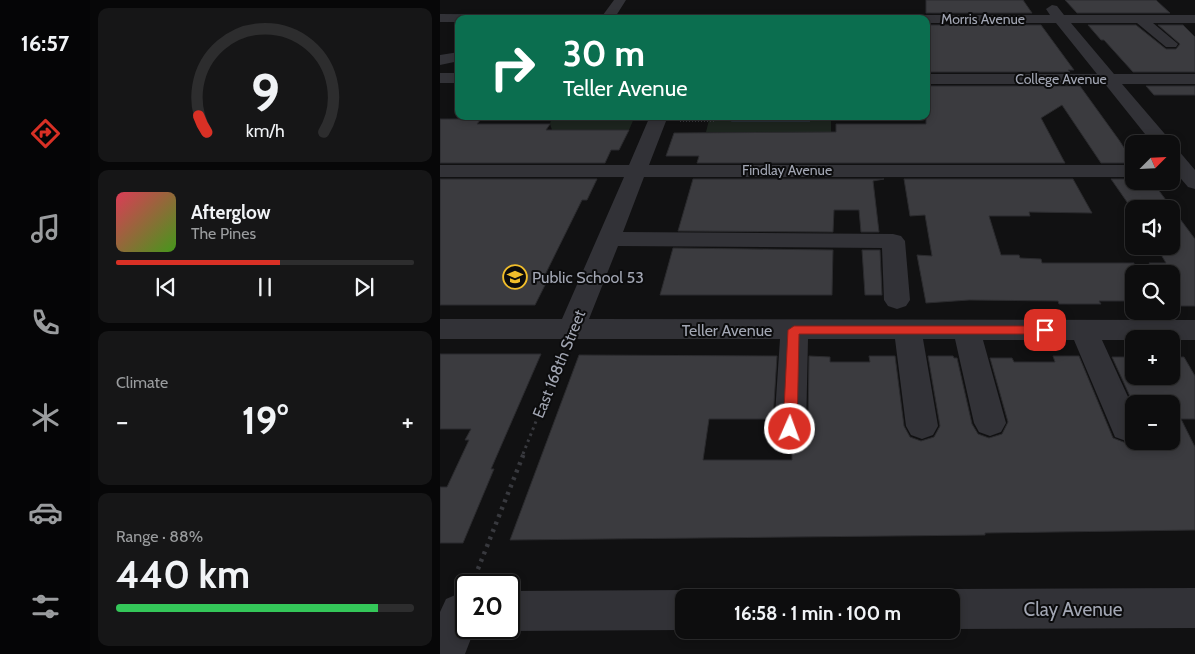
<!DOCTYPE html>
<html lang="en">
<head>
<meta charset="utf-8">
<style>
  body { margin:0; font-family:Cabin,sans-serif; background:#161617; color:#f1f3f6; height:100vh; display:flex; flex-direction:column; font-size:19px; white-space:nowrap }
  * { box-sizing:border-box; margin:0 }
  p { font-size:16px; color:#9a9c9e }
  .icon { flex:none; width:28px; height:28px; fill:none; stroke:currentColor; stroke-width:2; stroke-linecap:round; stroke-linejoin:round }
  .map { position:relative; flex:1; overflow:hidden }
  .drawer { display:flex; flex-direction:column; gap:8px; padding:8px; background:#070708; width:350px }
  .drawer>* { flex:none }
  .top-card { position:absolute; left:15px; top:15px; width:475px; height:105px; border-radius:10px; box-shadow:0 2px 8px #0003,0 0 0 1px #2d2d2e; background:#0b6e4f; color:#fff; overflow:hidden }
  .needle { width:32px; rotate:66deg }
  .tools { position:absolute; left:685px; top:135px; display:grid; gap:10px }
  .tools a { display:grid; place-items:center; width:55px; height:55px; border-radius:10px; background:#0d0d0e; box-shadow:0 2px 8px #0003,0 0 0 1px #2d2d2e; font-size:25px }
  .speed { position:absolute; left:15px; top:574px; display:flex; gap:10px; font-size:25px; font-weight:700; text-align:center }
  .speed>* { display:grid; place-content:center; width:65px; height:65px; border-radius:50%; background:#0d0d0e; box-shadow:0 2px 8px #0003,0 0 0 1px #2d2d2e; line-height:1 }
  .speed .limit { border:2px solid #111; border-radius:8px; background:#fff; color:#111 }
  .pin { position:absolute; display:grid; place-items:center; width:42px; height:42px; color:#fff; margin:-21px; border-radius:10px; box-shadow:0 2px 8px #0006 }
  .me { position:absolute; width:55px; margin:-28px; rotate:2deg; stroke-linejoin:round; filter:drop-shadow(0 0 4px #0008) }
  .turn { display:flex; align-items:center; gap:18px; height:105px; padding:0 25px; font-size:22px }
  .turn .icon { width:65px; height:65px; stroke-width:2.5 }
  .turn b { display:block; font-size:35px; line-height:42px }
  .big { font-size:38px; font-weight:700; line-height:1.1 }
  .drawer .card { flex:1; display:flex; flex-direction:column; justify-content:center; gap:8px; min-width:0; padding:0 18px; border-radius:10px; background:#161617 }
  .drawer .dial { align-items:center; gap:0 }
  .dial svg { height:130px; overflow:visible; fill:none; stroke:#2d2d2e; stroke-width:7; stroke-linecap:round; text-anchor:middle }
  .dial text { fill:#f1f3f6; stroke:none }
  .song { display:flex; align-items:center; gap:15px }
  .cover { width:60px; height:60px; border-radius:8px; background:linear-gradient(135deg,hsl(350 70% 55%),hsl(100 70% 35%)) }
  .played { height:5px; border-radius:2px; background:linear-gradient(90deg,#d93025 55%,#2d2d2e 55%) }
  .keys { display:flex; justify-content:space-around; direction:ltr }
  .heat { display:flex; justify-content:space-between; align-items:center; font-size:28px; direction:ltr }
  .charge { height:8px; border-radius:4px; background:linear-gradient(90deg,#34c759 88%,#2d2d2e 0) }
  .trip { position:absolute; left:235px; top:589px; width:285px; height:50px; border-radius:10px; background:#0d0d0e; box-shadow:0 2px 8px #0003,0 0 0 1px #2d2d2e; font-weight:700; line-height:50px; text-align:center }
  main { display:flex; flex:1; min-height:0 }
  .tabs { display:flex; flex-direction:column; width:90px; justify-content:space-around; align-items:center; background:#050506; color:#9a9c9e }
  .tabs .icon { width:35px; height:35px }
  .tabs .on { color:#d93025 }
  .tabs b { font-size:22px; color:#f1f3f6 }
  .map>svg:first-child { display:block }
</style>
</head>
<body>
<main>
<nav class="tabs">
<b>16:57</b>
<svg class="icon on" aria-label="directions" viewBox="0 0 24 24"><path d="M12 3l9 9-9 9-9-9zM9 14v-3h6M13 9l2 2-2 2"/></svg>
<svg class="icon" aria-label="music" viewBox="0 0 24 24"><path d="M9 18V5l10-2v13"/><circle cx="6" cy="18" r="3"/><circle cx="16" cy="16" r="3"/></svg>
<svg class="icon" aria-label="phone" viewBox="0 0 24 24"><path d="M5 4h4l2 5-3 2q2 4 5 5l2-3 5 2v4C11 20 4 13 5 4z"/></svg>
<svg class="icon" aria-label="climate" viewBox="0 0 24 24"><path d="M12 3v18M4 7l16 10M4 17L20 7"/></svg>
<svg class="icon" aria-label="car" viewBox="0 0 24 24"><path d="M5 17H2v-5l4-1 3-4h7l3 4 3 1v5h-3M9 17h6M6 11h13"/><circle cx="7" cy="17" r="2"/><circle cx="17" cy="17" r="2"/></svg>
<svg class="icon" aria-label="filters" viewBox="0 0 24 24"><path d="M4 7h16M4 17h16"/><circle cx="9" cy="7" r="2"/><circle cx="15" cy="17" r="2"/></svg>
</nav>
<section class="drawer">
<div class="card dial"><svg viewBox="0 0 100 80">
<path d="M14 69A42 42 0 1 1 86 69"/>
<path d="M14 69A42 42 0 0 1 9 59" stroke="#d93025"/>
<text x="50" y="56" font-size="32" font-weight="700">9</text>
<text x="50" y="72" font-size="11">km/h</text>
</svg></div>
<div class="card">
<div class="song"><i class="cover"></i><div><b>Afterglow</b><p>The Pines</p></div></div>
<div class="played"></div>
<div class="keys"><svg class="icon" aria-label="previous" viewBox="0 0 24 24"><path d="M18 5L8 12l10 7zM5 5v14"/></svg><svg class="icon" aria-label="pause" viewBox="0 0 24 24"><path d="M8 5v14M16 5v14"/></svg><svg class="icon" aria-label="next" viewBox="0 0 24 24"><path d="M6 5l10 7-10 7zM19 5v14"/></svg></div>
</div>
<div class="card"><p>Climate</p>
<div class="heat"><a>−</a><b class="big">19°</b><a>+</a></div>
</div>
<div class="card"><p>Range · 88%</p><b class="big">440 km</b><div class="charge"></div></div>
</section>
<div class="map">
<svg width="755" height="654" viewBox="0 0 755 654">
  <rect width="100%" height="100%" fill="#111112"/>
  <!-- green -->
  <path fill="#1d251f" d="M112 116H195L189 130H112L110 124Z
    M270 116H391V132H266Z"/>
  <!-- water -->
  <path fill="#282e36" d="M293 117H370V122H291Z"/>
  <!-- building -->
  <path fill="#3b3b3f" stroke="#2b2b2e" d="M486 0H583L592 13H486Z
    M625 0H716L730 13H637Z
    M486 25H601L634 70H628L630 72H486Z
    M648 25H696L726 49H736L740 44 718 25H743L755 37V72H693L664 40H661Z
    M486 86H640L679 140 694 163H661L622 105 601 118 625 163H257L259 156H226L234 133 396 132V124H486Z
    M706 86H755V95H714Z
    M0 119H41L37 124H110L106 130H189L179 150H171L165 163H0Z
    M0 179H157L147 200H142L101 283H106L95 305H0Z
    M253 179H444L433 181 439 232H421L419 210H394L393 232 238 231Z
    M464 179H633L652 213 589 212 590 216H549L561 255H579L580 258 601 259 602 263H694V301H659L661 304H619L618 301 529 300 486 303 477 255 492 256 485 215 470 216Z
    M671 179H694V181H707L709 184H714L755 239V306H735L731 299V274H716L709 263H726L716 246H731V209H694V212Z
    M233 248 393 250 392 295H220Z
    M422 250H440L442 295H425Z
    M0 354H101L51 469H54L23 543H0V487H7L29 440H25L31 429H0Z
    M139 355 337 356 333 419H269L263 460H352V443L363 439 368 429 369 356 390 357V362H430L429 356H455L464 426 470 437 481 441 494 437 500 426 488 356H513L514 358H517L532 424 538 434 549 438 562 434 568 422 550 358H572L574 362H615L613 356H639L673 438 686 443 694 441H731V404L694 405 672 357H694V376H731V357H744L755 376V419H741L755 447V530L545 533V535L70 540Z"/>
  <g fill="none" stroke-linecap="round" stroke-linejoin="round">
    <!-- path-far2 -->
    <path stroke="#38393e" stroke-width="2" stroke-dasharray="1 2" stroke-linecap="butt" d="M240 121H274"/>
    <!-- path-far1 -->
    <path stroke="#38393e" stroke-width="3" stroke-dasharray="2.5 4" stroke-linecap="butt" d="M83 454 124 351"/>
    <!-- path -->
    <path stroke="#38393e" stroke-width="4.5" stroke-dasharray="3 5" stroke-linecap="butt" d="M32 584 84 453"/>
    <!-- minor -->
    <path fill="#323237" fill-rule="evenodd" d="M174 0H186L174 19H160Z
      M612 5 617 6 624 15H755V23H713L738 44 736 47H726L697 23H631L674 74H755V84H682L730 140 733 144 731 146V144H713L665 84H486V74H657L616 23H486V19H205L212 15H610L606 9Z
      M0 14 142 15 149 19H19V22H0Z
      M19 52V61L0 65V55Z
      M0 73H19V83H0Z
      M210 116H228L209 165H694V177H204L183 232 453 234 461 236 465 241 470 300 466 306 457 309 448 306 444 300 442 248 178 246 149 319 755 320V340H662L694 410V439L686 441 675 437 634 340H543L566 423 561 432 550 436 539 432 534 423 515 339H483L498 426 493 435 482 439 471 435 466 426 455 339H368L366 429 361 438 350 442 339 438 334 429 340 339H0V319H122L184 177H0V165H189Z
      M731 148 738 150 755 170V189L748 187 731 167Z
      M755 588V628L511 629V598H496L497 595 511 589Z
      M244 590 259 598H244V630L69 631 60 628H69V591Z
      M20 593 26 595V628H35L25 654H0V612L6 599Z"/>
  </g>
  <!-- route -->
  <path fill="#d93025" stroke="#8d1f18" d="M354 326H605L611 330 605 334H359L357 429 355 433 350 434 345 433 343 429 348 330Z"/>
  <!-- icons -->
  <defs>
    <g id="school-ring" transform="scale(1.25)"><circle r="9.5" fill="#0c0c0d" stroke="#f1be2b" stroke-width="1.5"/><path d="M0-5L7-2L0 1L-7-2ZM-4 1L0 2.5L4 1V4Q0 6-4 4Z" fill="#f1be2b"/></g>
  </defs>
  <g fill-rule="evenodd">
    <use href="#school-ring" x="75" y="277"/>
  </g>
  <g text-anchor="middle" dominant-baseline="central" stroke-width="4" stroke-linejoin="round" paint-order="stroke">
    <!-- far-street labels -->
    <g font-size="14" fill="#a2a6b3" stroke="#0c0c0d">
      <text x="543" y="19">Morris Avenue</text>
      <text x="621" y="79">College Avenue</text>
      <text x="347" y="170">Findlay Avenue</text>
    </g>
    <!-- poi labels -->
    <g font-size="16" fill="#a2a6b3" stroke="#0c0c0d" text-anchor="start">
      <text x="92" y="277">Public School 53</text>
    </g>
    <!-- street labels -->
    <g font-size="16" fill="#a2a6b3" stroke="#0c0c0d">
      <text x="287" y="330">Teller Avenue</text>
      <text transform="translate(119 364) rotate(-68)">East 168th Street</text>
    </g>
    <!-- near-street labels -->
    <g font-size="19" fill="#a2a6b3" stroke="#0c0c0d">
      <text x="633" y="609">Clay Avenue</text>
    </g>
  </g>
</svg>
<div class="tools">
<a><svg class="needle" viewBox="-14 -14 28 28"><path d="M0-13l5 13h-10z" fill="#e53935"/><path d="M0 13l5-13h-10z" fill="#9a9c9e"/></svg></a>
<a><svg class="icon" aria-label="sound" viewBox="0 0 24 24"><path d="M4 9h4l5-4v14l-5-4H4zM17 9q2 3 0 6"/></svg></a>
<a><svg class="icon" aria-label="search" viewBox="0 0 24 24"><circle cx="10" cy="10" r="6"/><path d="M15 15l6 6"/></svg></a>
<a>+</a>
<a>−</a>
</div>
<div class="speed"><div class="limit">20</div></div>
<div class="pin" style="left:605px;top:330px;background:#d93025"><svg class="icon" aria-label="arrive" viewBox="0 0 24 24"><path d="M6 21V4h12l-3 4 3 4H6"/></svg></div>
<svg class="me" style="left:350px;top:429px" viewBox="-20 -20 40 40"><circle r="17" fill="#d93025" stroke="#fff" stroke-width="3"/><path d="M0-11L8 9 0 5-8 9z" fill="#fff"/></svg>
<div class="trip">16:58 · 1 min · 100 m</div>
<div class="top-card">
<div class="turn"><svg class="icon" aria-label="right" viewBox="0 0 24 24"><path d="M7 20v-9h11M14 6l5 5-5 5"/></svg><div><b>30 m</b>Teller Avenue</div></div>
</div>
</div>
</main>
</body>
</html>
